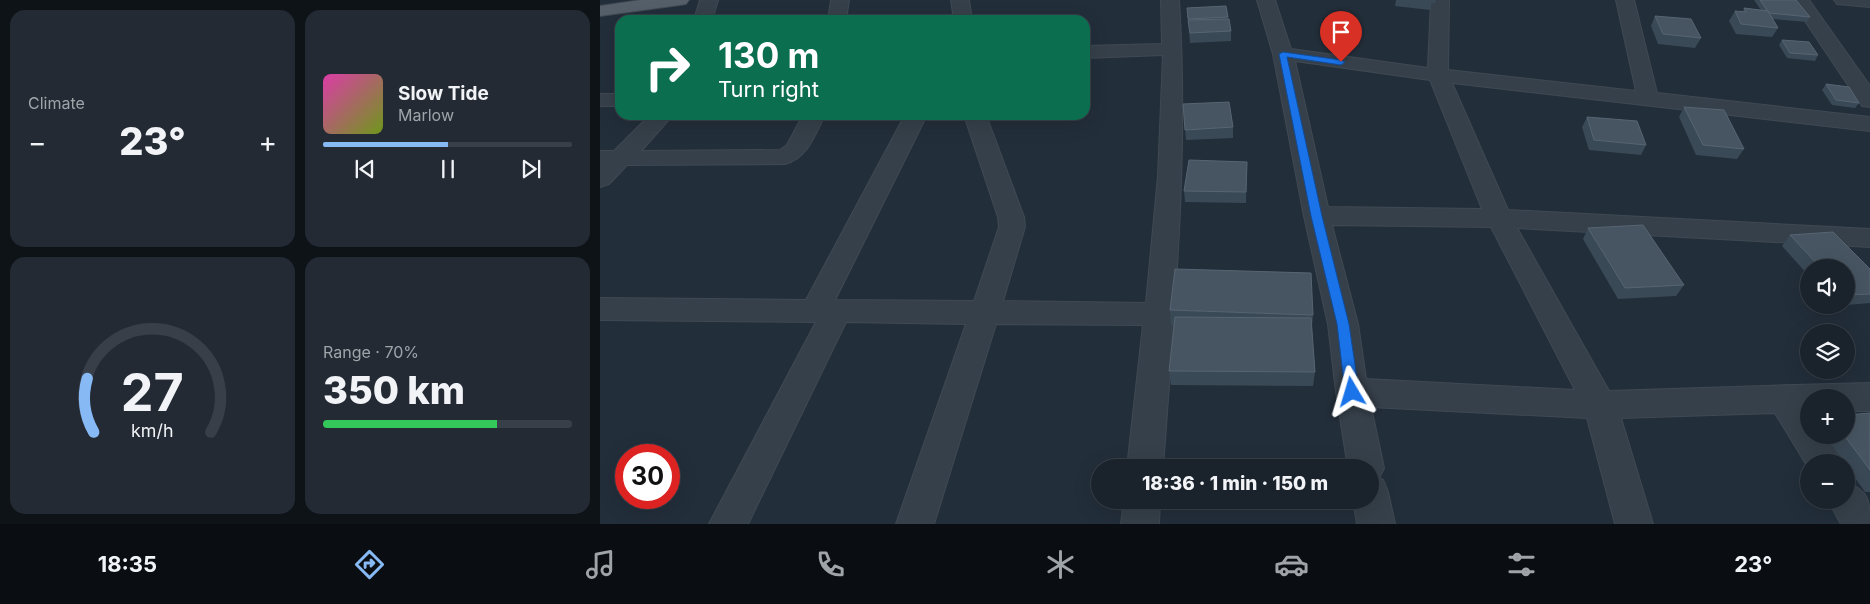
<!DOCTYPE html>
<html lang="en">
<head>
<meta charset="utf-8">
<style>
  body { margin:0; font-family:Inter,sans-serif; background:#232a34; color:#f1f3f6; height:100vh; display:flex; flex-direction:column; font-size:19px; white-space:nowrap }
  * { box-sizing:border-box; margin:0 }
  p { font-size:16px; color:#9fa4a9 }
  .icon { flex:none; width:28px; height:28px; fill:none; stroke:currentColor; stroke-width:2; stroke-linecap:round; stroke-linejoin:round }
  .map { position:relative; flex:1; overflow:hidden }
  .details { display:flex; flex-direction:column; gap:10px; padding:10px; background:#0e1318; width:600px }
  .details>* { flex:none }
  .hud { position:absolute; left:15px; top:15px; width:475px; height:105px; border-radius:15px; box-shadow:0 5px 20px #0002,0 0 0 1px #383f48; background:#0b6e4f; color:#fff; overflow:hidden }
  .tools { position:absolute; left:1200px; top:259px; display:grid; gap:10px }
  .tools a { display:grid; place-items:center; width:55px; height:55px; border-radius:50%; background:#1a222c; box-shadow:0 5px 20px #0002,0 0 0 1px #383f48; font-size:25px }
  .speed { position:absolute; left:15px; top:444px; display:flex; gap:10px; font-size:25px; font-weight:700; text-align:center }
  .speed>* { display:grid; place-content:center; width:65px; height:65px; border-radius:50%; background:#1a222c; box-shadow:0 5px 20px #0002,0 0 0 1px #383f48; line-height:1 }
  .speed .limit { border:8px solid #d22; background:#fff; color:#111 }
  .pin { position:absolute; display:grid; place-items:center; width:42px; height:42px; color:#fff; margin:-51px -21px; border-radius:50% 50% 50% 0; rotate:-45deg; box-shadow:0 0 5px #0007 }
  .pin .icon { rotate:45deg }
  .me { position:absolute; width:55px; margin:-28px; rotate:353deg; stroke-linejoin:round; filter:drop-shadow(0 0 4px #0008) }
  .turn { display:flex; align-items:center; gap:18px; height:105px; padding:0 20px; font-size:22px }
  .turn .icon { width:65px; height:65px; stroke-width:2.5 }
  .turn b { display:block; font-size:35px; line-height:42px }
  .big { font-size:38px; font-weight:800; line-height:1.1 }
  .details .tile { flex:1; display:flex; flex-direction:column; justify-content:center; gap:8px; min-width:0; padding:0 18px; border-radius:15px; background:#232a34 }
  .details .dial { align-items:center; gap:0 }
  .dial svg { height:130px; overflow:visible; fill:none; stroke:#383f48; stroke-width:7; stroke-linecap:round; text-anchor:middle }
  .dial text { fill:#f1f3f6; stroke:none }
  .song { display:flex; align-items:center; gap:15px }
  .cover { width:60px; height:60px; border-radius:8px; background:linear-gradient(135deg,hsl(320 70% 55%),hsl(80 70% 35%)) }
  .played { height:5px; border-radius:2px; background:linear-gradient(90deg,#87b9f5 50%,#383f48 50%) }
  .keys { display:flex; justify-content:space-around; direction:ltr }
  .heat { display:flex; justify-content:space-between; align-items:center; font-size:28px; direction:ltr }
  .charge { height:8px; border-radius:4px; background:linear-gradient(90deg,#34c759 70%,#383f48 0) }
  .details .tiles { flex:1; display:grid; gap:10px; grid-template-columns:repeat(2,1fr) }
  .trip { position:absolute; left:491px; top:459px; width:288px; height:50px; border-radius:25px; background:#1a222c; box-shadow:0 5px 20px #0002,0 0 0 1px #383f48; font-weight:800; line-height:50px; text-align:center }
  .tabs { display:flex; height:80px; justify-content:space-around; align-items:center; background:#0a0e12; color:#9fa4a9 }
  .tabs .icon { width:35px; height:35px }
  .tabs .active { color:#87b9f5 }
  .tabs b { font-size:22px; color:#f1f3f6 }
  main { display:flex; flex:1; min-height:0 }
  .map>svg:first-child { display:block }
</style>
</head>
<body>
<main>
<section class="details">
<div class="tiles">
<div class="tile"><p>Climate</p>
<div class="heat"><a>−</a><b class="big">23°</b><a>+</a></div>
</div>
<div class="tile">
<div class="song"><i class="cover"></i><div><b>Slow Tide</b><p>Marlow</p></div></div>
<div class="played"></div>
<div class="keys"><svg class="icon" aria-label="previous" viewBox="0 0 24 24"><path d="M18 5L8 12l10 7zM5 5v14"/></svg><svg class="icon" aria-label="pause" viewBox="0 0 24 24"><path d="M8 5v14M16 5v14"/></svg><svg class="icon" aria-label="next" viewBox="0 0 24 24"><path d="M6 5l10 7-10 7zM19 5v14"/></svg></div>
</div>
<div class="tile dial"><svg viewBox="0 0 100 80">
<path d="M14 69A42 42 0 1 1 86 69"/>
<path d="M14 69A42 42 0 0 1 10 36" stroke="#87b9f5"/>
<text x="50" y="56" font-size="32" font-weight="700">27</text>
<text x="50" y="72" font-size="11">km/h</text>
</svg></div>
<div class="tile"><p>Range · 70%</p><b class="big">350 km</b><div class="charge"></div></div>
</div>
</section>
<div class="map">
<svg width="1270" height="524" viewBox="0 0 1270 524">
  <rect width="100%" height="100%" fill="#222e3a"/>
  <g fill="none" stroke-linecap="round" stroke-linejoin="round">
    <!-- minor casing -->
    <g stroke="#3f4953" stroke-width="2">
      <path id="minor" d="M100 0H118L112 20H94Z
        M231 0H249L246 20H228Z
        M351 0H369L372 20H354Z
        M561 0H579C589 158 574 310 563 468H527L543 325 396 324 334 524H296L366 324 246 322 148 524H109L216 322 0 320V298L206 300 305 115H327L235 300 374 301 399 227 398 217 364 115H386L424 217 425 227 403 301 546 303 558 176 563 55 485 58V46L562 44Z
        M657 0H675L691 49 828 68 831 0H849L848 70 1036 91 1016 0H1034L1057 93 1270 117V131L852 83 908 210 1270 229V247L917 228 1009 391C1097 388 1183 385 1270 383V411H1246V398H1209V435H1226L1236 451 1241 462H1209V469L1175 413 1021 418 1053 524H1015L987 418 771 407 784 468 779 478 783 480 788 492 795 524H757L753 500H770V468H748L736 392 728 324 704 216 673 54ZM695 61 830 80 882 209 728 207ZM732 225 891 227 975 390 766 379 758 324Z
        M1191 0H1209L1270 86V107L1262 106Z
        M1234 0H1270V7L1237 4Z
        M0 94H20V106H0Z
        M50 115H73L41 151 180 150 187 145 203 115H225C215 134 208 158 185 164L27 165 9 184 0 187V151H14Z
        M1246 482C1269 491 1270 501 1270 524H1241L1228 500H1246Z
        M524 500H560L559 524H521Z"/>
    </g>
    <!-- major casing -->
    <g stroke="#3f4953" stroke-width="2">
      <path id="major" d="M41 0H89L86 4 80 5 0 16V6Z"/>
    </g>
    <!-- minor -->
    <use href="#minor" fill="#36404a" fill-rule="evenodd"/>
    <!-- major -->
    <use href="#major" fill="#545f6a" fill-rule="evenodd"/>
  </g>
  <!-- wall -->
  <path fill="#3a4956" d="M796 0H836L835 3H831L830 10 795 6Z
    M1154 0H1196L1210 17 1207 22 1173 19 1178 28 1172 37 1136 34 1129 21 1135 11 1143 12 1144 8 1161 10Z
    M626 6 631 31V41L590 43 587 8Z
    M1055 16 1101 38 1095 48 1058 44 1051 26Z
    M1182 40 1218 55 1215 61 1187 58 1179 45Z
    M1226 84 1259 103 1255 108 1232 105 1222 90Z
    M583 104 633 127V138L586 140Z
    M1084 107 1144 149 1137 159 1096 155 1079 117Z
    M987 117 1046 145 1041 155 989 150 982 127Z
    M647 162 646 203 585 202 584 191Z
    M988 228 1084 285 1076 296 1018 299 983 239Z
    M1190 235 1270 269V303L1236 306 1235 305H1246V268H1209V276L1182 246Z
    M570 310 713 315 712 327 715 372 713 386 571 385 569 371 574 325H571Z
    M1270 413V492H1265L1246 465V462H1244L1225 435H1246Z"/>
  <!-- building -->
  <path fill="#475562" stroke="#576572" d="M1160 0H1196L1210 17 1169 13Z
    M626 6 628 17 588 19 587 8Z
    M1144 8 1168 11 1178 28 1141 24 1135 11 1146 12Z
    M1055 16 1091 19 1101 38 1063 34Z
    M629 19 631 31 590 33 588 20Z
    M1182 40 1209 42 1218 55 1190 53Z
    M1226 84 1249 87 1259 103 1236 100Z
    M629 102 633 127 585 130 583 104Z
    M1084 107 1124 110 1144 149 1103 145Z
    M987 117 1037 121 1046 145 994 140Z
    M589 160 647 162 646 192 584 191Z
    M1043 225 1084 285 1025 288 988 228Z
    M1233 232 1270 269V294L1247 295 1246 268H1221L1190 235Z
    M575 269 711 273 713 315 570 310Z
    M575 317 711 318 715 372 569 371Z
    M1270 413V470L1244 435H1246V415Z"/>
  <!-- route -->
  <path fill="#1a73e8" stroke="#114b97" d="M683 52 741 60 745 62 741 65 687 57 722 216 749 324 759 392 757 396 752 397 747 396 745 392 737 324 711 216 679 54Z"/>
</svg>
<div class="tools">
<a><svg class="icon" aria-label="sound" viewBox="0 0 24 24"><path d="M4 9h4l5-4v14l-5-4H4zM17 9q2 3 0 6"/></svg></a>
<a><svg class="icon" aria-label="layers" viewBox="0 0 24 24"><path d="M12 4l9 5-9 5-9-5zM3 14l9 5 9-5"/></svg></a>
<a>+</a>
<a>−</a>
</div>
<div class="speed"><div class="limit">30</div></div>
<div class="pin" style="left:741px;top:62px;background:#d93025"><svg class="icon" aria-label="arrive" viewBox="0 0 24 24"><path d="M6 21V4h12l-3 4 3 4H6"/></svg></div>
<svg class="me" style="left:752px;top:392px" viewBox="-20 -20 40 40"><path d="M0-17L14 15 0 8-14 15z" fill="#1a73e8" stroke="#fff" stroke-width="4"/></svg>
<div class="trip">18:36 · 1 min · 150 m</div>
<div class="hud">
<div class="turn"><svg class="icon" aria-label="right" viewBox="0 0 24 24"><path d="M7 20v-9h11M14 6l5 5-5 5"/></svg><div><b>130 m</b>Turn right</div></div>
</div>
</div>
</main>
<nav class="tabs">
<b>18:35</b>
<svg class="icon active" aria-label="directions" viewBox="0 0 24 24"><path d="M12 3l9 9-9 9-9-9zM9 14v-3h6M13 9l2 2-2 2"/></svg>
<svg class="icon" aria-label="music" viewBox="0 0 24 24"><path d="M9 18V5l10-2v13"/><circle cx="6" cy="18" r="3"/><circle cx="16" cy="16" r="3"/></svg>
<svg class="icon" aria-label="phone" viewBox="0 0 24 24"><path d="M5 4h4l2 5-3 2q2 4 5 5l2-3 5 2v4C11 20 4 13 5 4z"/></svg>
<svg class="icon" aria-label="climate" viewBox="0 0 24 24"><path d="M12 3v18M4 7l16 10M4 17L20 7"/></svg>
<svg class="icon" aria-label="car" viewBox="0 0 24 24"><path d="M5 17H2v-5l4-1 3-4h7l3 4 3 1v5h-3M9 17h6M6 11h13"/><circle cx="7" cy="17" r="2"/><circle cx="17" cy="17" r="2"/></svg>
<svg class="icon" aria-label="filters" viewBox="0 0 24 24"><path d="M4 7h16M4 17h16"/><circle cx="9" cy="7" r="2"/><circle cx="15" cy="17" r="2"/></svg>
<b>23°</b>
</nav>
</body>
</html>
